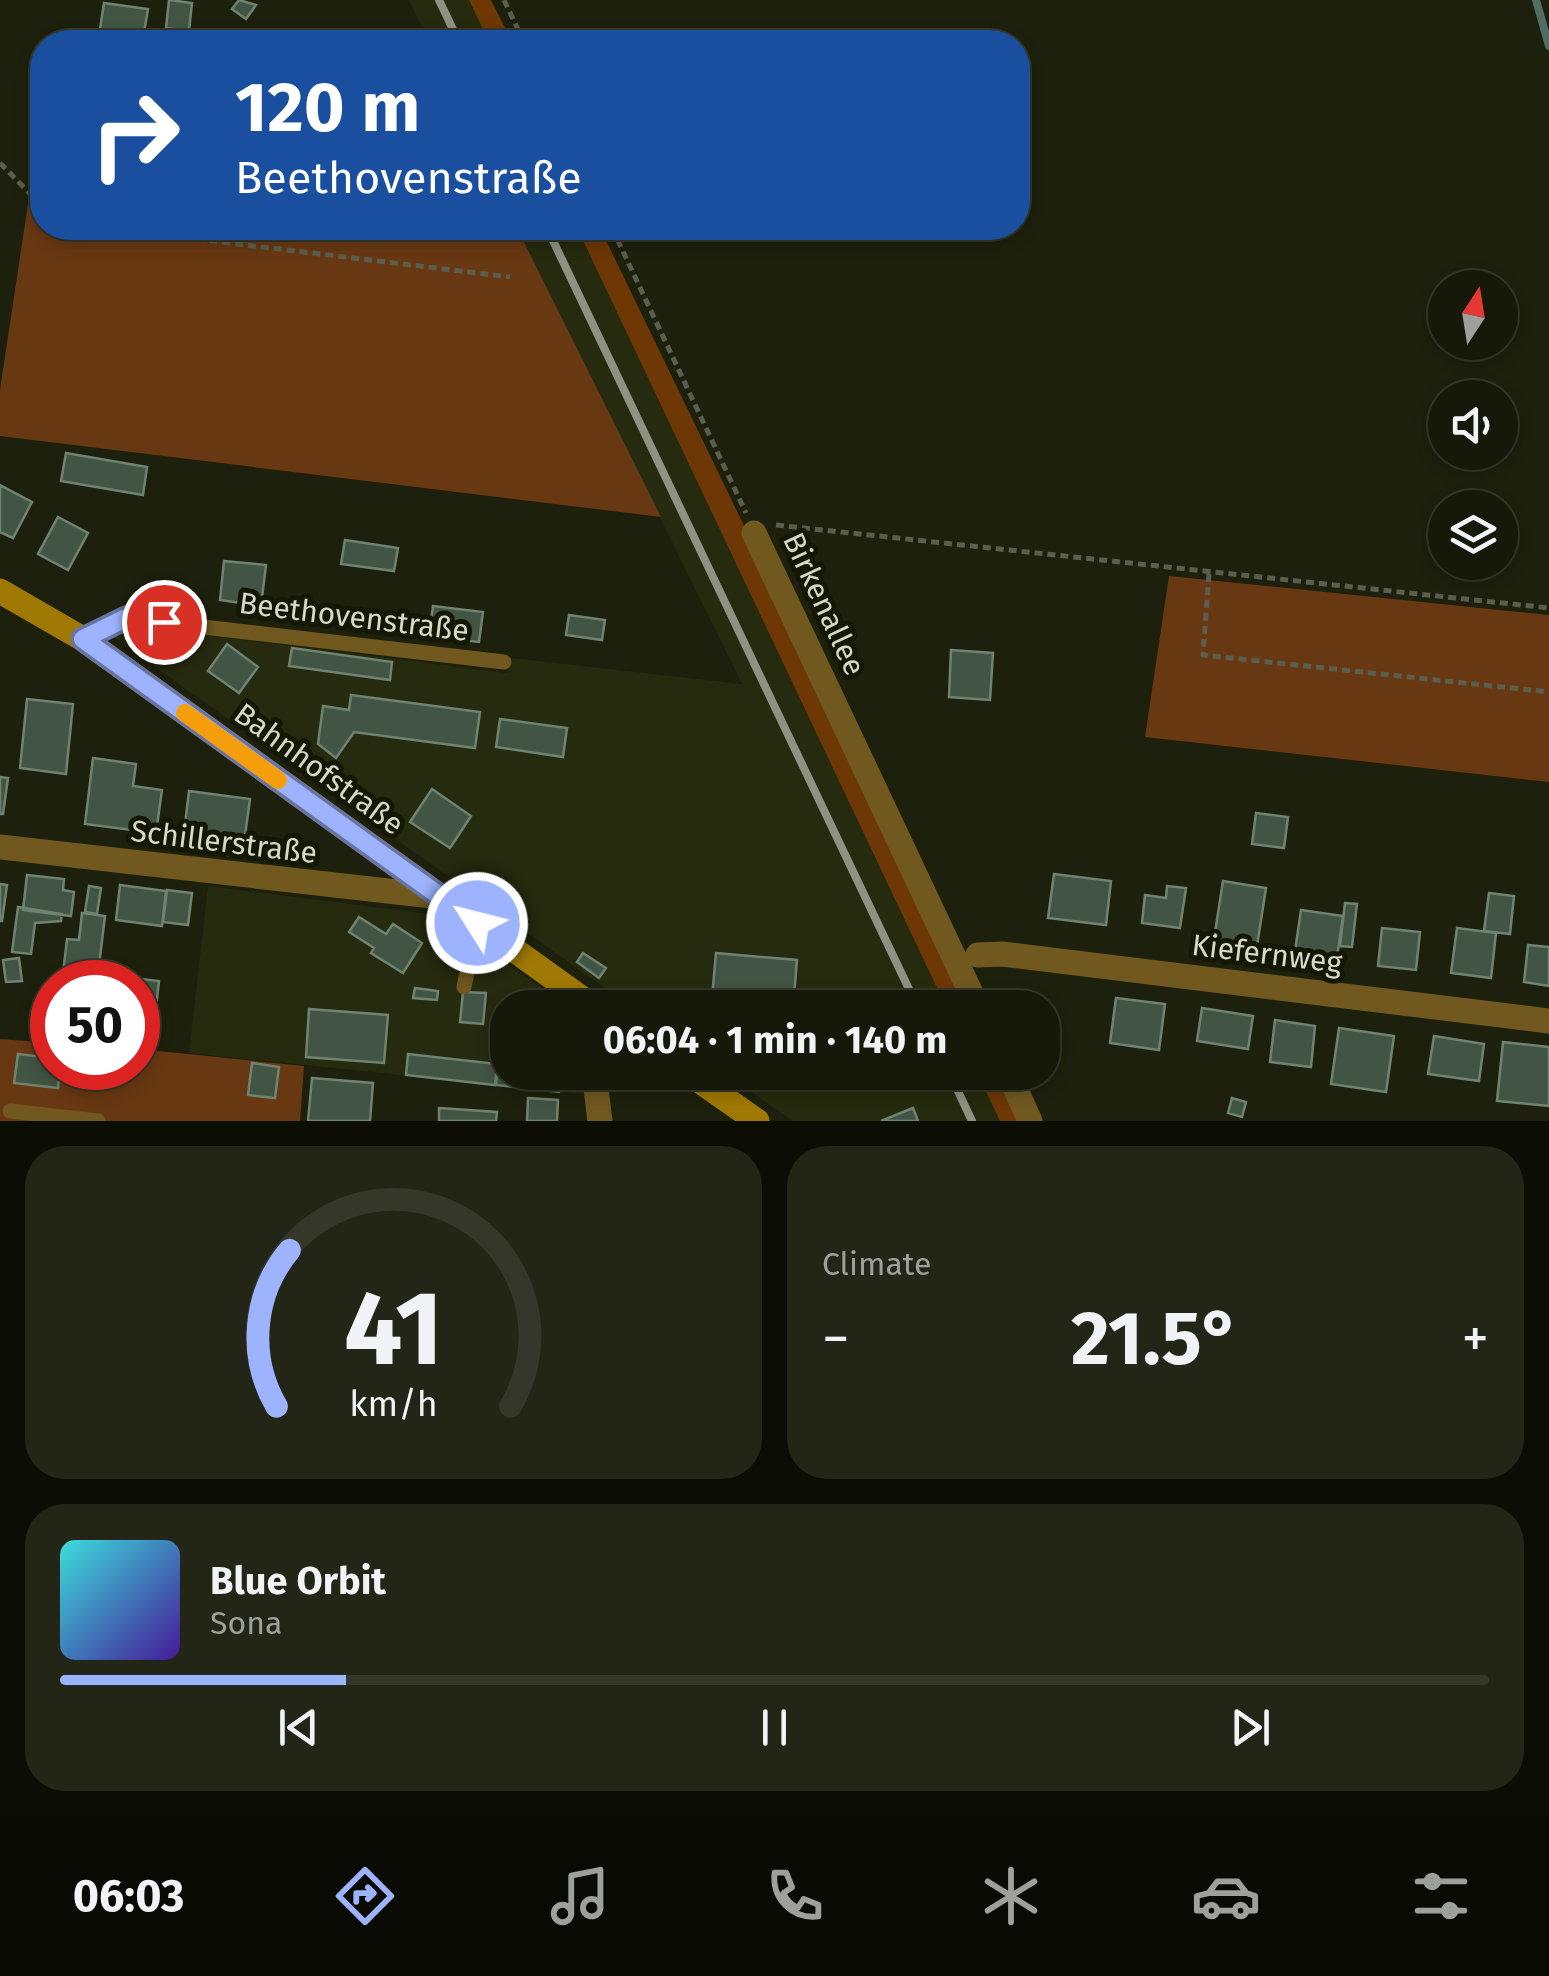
<!DOCTYPE html>
<html lang="en">
<head>
<meta charset="utf-8">
<style>
  body { margin:0; font-family:"Fira Sans",sans-serif; background:#232517; color:#f1f3f6; height:100vh; display:flex; flex-direction:column; font-size:38px; white-space:nowrap }
  * { box-sizing:border-box; margin:0 }
  p { font-size:32px; color:#9ea09c }
  .icon { flex:none; width:55px; height:55px; fill:none; stroke:currentColor; stroke-width:2; stroke-linecap:round; stroke-linejoin:round }
  .map { position:relative; height:1121px; overflow:hidden }
  .drawer { display:flex; flex-direction:column; gap:25px; padding:25px; background:#0c0d05; flex:1 }
  .drawer>* { flex:none }
  .guide { position:absolute; left:30px; top:30px; width:1000px; height:210px; border-radius:40px; box-shadow:0 5px 15px #0003,0 0 0 2px #35372a; background:#1a4fa0; color:#fff; overflow:hidden }
  .needle { width:65px; rotate:12deg }
  .buttons { position:absolute; left:1428px; top:270px; display:grid; gap:20px }
  .buttons a { display:grid; place-items:center; width:90px; height:90px; border-radius:50%; background:#161809; box-shadow:0 5px 15px #0003,0 0 0 2px #35372a; font-size:50px }
  .speed { position:absolute; left:30px; top:960px; display:flex; gap:20px; font-size:50px; font-weight:700; text-align:center }
  .speed>* { display:grid; place-content:center; width:130px; height:130px; border-radius:50%; background:#161809; box-shadow:0 5px 15px #0003,0 0 0 2px #35372a; line-height:1 }
  .speed .limit { border:15px solid #d22; background:#fff; color:#111 }
  .pin { position:absolute; display:grid; place-items:center; width:85px; height:85px; color:#fff; margin:-42px; border:5px solid #fff; border-radius:50%; box-shadow:0 2px 10px #0007 }
  .me { position:absolute; width:110px; margin:-55px; rotate:306deg; stroke-linejoin:round; filter:drop-shadow(0 0 8px #0008) }
  .turn { display:flex; align-items:center; gap:35px; height:210px; padding:0 40px; font-size:45px }
  .turn .icon { width:130px; height:130px; stroke-width:2.5 }
  .turn b { display:block; font-size:70px; line-height:85px }
  .big { font-size:75px; font-weight:700; line-height:1.1 }
  .drawer .tile { flex:1; display:flex; flex-direction:column; justify-content:center; gap:15px; min-width:0; padding:0 35px; border-radius:40px; background:#232517 }
  .drawer .dial { align-items:center; gap:0 }
  .dial svg { height:260px; overflow:visible; fill:none; stroke:#35372a; stroke-width:7; stroke-linecap:round; text-anchor:middle }
  .dial text { fill:#f1f3f6; stroke:none }
  .song { display:flex; align-items:center; gap:30px }
  .cover { width:120px; height:120px; border-radius:15px; background:linear-gradient(135deg,hsl(180 70% 55%),hsl(260 70% 35%)) }
  .played { height:10px; border-radius:5px; background:linear-gradient(90deg,#9eb3fd 20%,#35372a 20%) }
  .keys { display:flex; justify-content:space-around; direction:ltr }
  .heat { display:flex; justify-content:space-between; align-items:center; font-size:55px; direction:ltr }
  .drawer .tiles { flex:1; display:grid; gap:25px; grid-template-columns:1fr 1fr }
  .tile:last-child { grid-column:span 2 }
  .trip { position:absolute; left:490px; top:990px; width:570px; height:100px; border-radius:40px; background:#161809; box-shadow:0 5px 15px #0003,0 0 0 2px #35372a; font-weight:700; line-height:100px; text-align:center }
  .menu { display:flex; height:160px; justify-content:space-around; align-items:center; background:#090a04; color:#9ea09c }
  .menu .icon { width:70px; height:70px }
  .menu .active { color:#9eb3fd }
  .menu b { font-size:45px; color:#f1f3f6 }
  .map>svg:first-child { display:block }
</style>
</head>
<body>
<div class="map">
<svg width="1549" height="1121" viewBox="0 0 1549 1121">
  <rect width="100%" height="100%" fill="#1d200c"/>
  <!-- built -->
  <path fill="#262a0e" d="M409 0H469L489 42H429Z
    M517 228H577L946 1007H631L112 636 131 626 508 673 512 658 742 684Z
    M208 886 429 914 572 1007 508 1008V1072L582 1073 584 1094 189 1053Z
    M724 1073H977L1000 1121H793Z"/>
  <!-- green -->
  <path fill="#683812" d="M35 157 42 158V228H517L661 517 0 436V390Z
    M1169 576 1549 615V782L1145 737Z
    M0 1039 52 1043V1068H138V1049L304 1066 300 1121H0Z"/>
  <!-- forest -->
  <path fill="#6d3706" d="M469 0H491L512 42H489Z
    M577 228H600L852 749 968 1007H946Z
    M977 1073H997L1019 1121H1000Z"/>
  <g fill="none" stroke-linecap="round" stroke-linejoin="round">
    <!-- stream -->
    <path stroke="#506d64" stroke-width="8" d="M1536 0 1549 46"/>
  </g>
  <!-- building -->
  <path fill="#425444" stroke="#6f8371" stroke-width="2.5" d="M169 0 192 3 189 31 166 28Z
    M239 0 256 5 246 19 232 9Z
    M104 3 148 9 144 33 159 35 157 42H98Z
    M66 453 147 467 143 495 61 481Z
    M0 485 32 502 13 538 0 532Z
    M58 517 88 533 68 570 38 554Z
    M345 540 398 548 394 571 341 564Z
    M224 561 266 565 261 606 220 600Z
    M433 606 483 612 479 642 429 637Z
    M569 615 605 620 602 640 566 635Z
    M227 644 258 667 239 693 208 671Z
    M292 648 392 662 390 680 289 666Z
    M951 650 993 653 990 700 949 697Z
    M351 695 480 712 475 748 354 732 336 758 318 744 323 706 349 710Z
    M27 699 73 704 66 774 20 768Z
    M500 719 567 728 563 757 496 747Z
    M93 758 136 764 133 786 162 790 156 833 85 824Z
    M0 777 8 778 3 814H0Z
    M432 789 471 816 450 848 410 822Z
    M189 791 250 799 244 843 229 841 227 855 182 849Z
    M1256 813 1288 817 1284 848 1252 844Z
    M1054 874 1111 881 1106 925 1048 918Z
    M27 875 64 879 63 890 74 892 71 916 23 910Z
    M1223 881 1266 888 1257 946 1214 939Z
    M0 884 7 885 2 921H0Z
    M120 885 166 891 162 926 116 920Z
    M89 886 101 888 97 914 85 912Z
    M1167 886 1186 888 1180 928 1142 923 1145 895 1166 898Z
    M167 890 192 893 188 925 163 922Z
    M1489 893 1514 896 1510 934 1484 931Z
    M1345 903 1357 904 1352 947 1340 946Z
    M18 907 62 914 61 921 35 923 31 954 12 952Z
    M1301 910 1343 916 1337 957 1295 951Z
    M82 913 105 916 98 974 159 981 156 1008 138 1005V982H62L67 939 79 940Z
    M359 917 386 934 393 924 422 943 403 973 371 953 374 948 349 932Z
    M1382 928 1420 932 1416 970 1378 966Z
    M1457 928 1496 933 1491 978 1451 973Z
    M1528 945 1549 947V986L1524 982Z
    M583 953 606 968 599 978 577 962Z
    M716 953 797 960 793 1008H711Z
    M19 958 22 981 6 982 3 960Z
    M415 988 438 991 437 1000 413 998Z
    M463 992 486 993 483 1024 460 1022Z
    M1116 998 1165 1004 1159 1050 1110 1043Z
    M1202 1008 1253 1016 1248 1049 1197 1041Z
    M309 1009 388 1015 384 1063 306 1057Z
    M1275 1020 1315 1026 1311 1067 1270 1062Z
    M1339 1028 1394 1036 1386 1092 1331 1084Z
    M1434 1036 1484 1044 1479 1081 1428 1074Z
    M1503 1042 1549 1047V1106L1497 1101Z
    M18 1054 52 1058V1068H60L58 1088 14 1083Z
    M408 1054 497 1064 495 1085 406 1075Z
    M252 1063 279 1067 275 1098 248 1095Z
    M85 1068H114L112 1085 84 1082Z
    M525 1072H556L555 1080 524 1076Z
    M497 1074 561 1080 559 1092 496 1085Z
    M312 1078 373 1083 370 1121H308Z
    M528 1098 558 1100 557 1121H527Z
    M1232 1098 1246 1102 1242 1117 1228 1113Z
    M439 1108 497 1112 496 1121H439Z
    M913 1108 918 1121H881Z"/>
  <g fill="none" stroke-linecap="round" stroke-linejoin="round">
    <!-- path -->
    <path stroke="#5b5e4c" stroke-width="5" stroke-dasharray="8 5" stroke-linecap="butt" d="M504 0 524 42
      M0 163 42 206
      M106 228 510 277
      M612 228 746 513
      M776 525 1549 608
      M1209 574 1203 655 1549 692"/>
    <!-- service -->
    <path stroke="#70581f" stroke-width="15" d="M83 639 126 618 504 662
      M464 987 477 923
      M10 1111 98 1121"/>
    <!-- minor -->
    <path stroke="#70581f" stroke-width="25" d="M754 533 978 1008
      M0 847 441 897
      M978 955 1002 954 1549 1021
      M594 1072 600 1121
      M1008 1072 1030 1121"/>
    <!-- secondary -->
    <path stroke="#9f7903" stroke-width="25" d="M0 591 83 639 595 1008
      M687 1072 757 1121"/>
    <!-- rail -->
    <path stroke="#8f9282" stroke-width="8" d="M439 0 459 42
      M547 228 918 1008
      M949 1072 972 1121"/>
  </g>
  <g fill="none" stroke-linecap="round" stroke-linejoin="round">
    <!-- route casing -->
    <g stroke="#6774a4" stroke-width="25">
      <path id="route" d="M164 622 126 618 83 639 477 923"/>
    </g>
    <!-- route -->
    <use href="#route" stroke="#9eb3fd" stroke-width="18"/>
    <!-- slow -->
    <path stroke="#f59e0b" stroke-width="18" d="M185 713 278 780"/>
  </g>
  <g text-anchor="middle" dominant-baseline="central" stroke-width="10" stroke-linejoin="round" paint-order="stroke">
    <!-- street labels -->
    <g font-size="30" fill="#d6d9cc" stroke="#141704">
      <text transform="translate(824 604) rotate(65)">Birkenallee</text>
      <text transform="translate(354 617) rotate(7)">Beethovenstraße</text>
      <text transform="translate(319 769) rotate(36)">Bahnhofstraße</text>
      <text transform="translate(224 842) rotate(7)">Schillerstraße</text>
      <text transform="translate(1267 954) rotate(7)">Kiefernweg</text>
    </g>
  </g>
</svg>
<div class="buttons">
<a><svg class="needle" viewBox="-14 -14 28 28"><path d="M0-13l5 13h-10z" fill="#e53935"/><path d="M0 13l5-13h-10z" fill="#9ea09c"/></svg></a>
<a><svg class="icon" aria-label="sound" viewBox="0 0 24 24"><path d="M4 9h4l5-4v14l-5-4H4zM17 9q2 3 0 6"/></svg></a>
<a><svg class="icon" aria-label="layers" viewBox="0 0 24 24"><path d="M12 4l9 5-9 5-9-5zM3 14l9 5 9-5"/></svg></a>
</div>
<div class="speed"><div class="limit">50</div></div>
<div class="pin" style="left:164px;top:622px;background:#d93025"><svg class="icon" aria-label="arrive" viewBox="0 0 24 24"><path d="M6 21V4h12l-3 4 3 4H6"/></svg></div>
<svg class="me" style="left:477px;top:923px" viewBox="-20 -20 40 40"><circle r="17" fill="#9eb3fd" stroke="#fff" stroke-width="3"/><path d="M0-11L8 9 0 5-8 9z" fill="#fff"/></svg>
<div class="trip">06:04 · 1 min · 140 m</div>
<div class="guide">
<div class="turn"><svg class="icon" aria-label="right" viewBox="0 0 24 24"><path d="M7 20v-9h11M14 6l5 5-5 5"/></svg><div><b>120 m</b>Beethovenstraße</div></div>
</div>
</div>
<section class="drawer">
<div class="tiles">
<div class="tile dial"><svg viewBox="0 0 100 80">
<path d="M14 69A42 42 0 1 1 86 69"/>
<path d="M14 69A42 42 0 0 1 18 21" stroke="#9eb3fd"/>
<text x="50" y="56" font-size="32" font-weight="700">41</text>
<text x="50" y="72" font-size="11">km/h</text>
</svg></div>
<div class="tile"><p>Climate</p>
<div class="heat"><a>−</a><b class="big">21.5°</b><a>+</a></div>
</div>
<div class="tile">
<div class="song"><i class="cover"></i><div><b>Blue Orbit</b><p>Sona</p></div></div>
<div class="played"></div>
<div class="keys"><svg class="icon" aria-label="previous" viewBox="0 0 24 24"><path d="M18 5L8 12l10 7zM5 5v14"/></svg><svg class="icon" aria-label="pause" viewBox="0 0 24 24"><path d="M8 5v14M16 5v14"/></svg><svg class="icon" aria-label="next" viewBox="0 0 24 24"><path d="M6 5l10 7-10 7zM19 5v14"/></svg></div>
</div>
</div>
</section>
<nav class="menu">
<b>06:03</b>
<svg class="icon active" aria-label="directions" viewBox="0 0 24 24"><path d="M12 3l9 9-9 9-9-9zM9 14v-3h6M13 9l2 2-2 2"/></svg>
<svg class="icon" aria-label="music" viewBox="0 0 24 24"><path d="M9 18V5l10-2v13"/><circle cx="6" cy="18" r="3"/><circle cx="16" cy="16" r="3"/></svg>
<svg class="icon" aria-label="phone" viewBox="0 0 24 24"><path d="M5 4h4l2 5-3 2q2 4 5 5l2-3 5 2v4C11 20 4 13 5 4z"/></svg>
<svg class="icon" aria-label="climate" viewBox="0 0 24 24"><path d="M12 3v18M4 7l16 10M4 17L20 7"/></svg>
<svg class="icon" aria-label="car" viewBox="0 0 24 24"><path d="M5 17H2v-5l4-1 3-4h7l3 4 3 1v5h-3M9 17h6M6 11h13"/><circle cx="7" cy="17" r="2"/><circle cx="17" cy="17" r="2"/></svg>
<svg class="icon" aria-label="filters" viewBox="0 0 24 24"><path d="M4 7h16M4 17h16"/><circle cx="9" cy="7" r="2"/><circle cx="15" cy="17" r="2"/></svg>
</nav>
</body>
</html>
